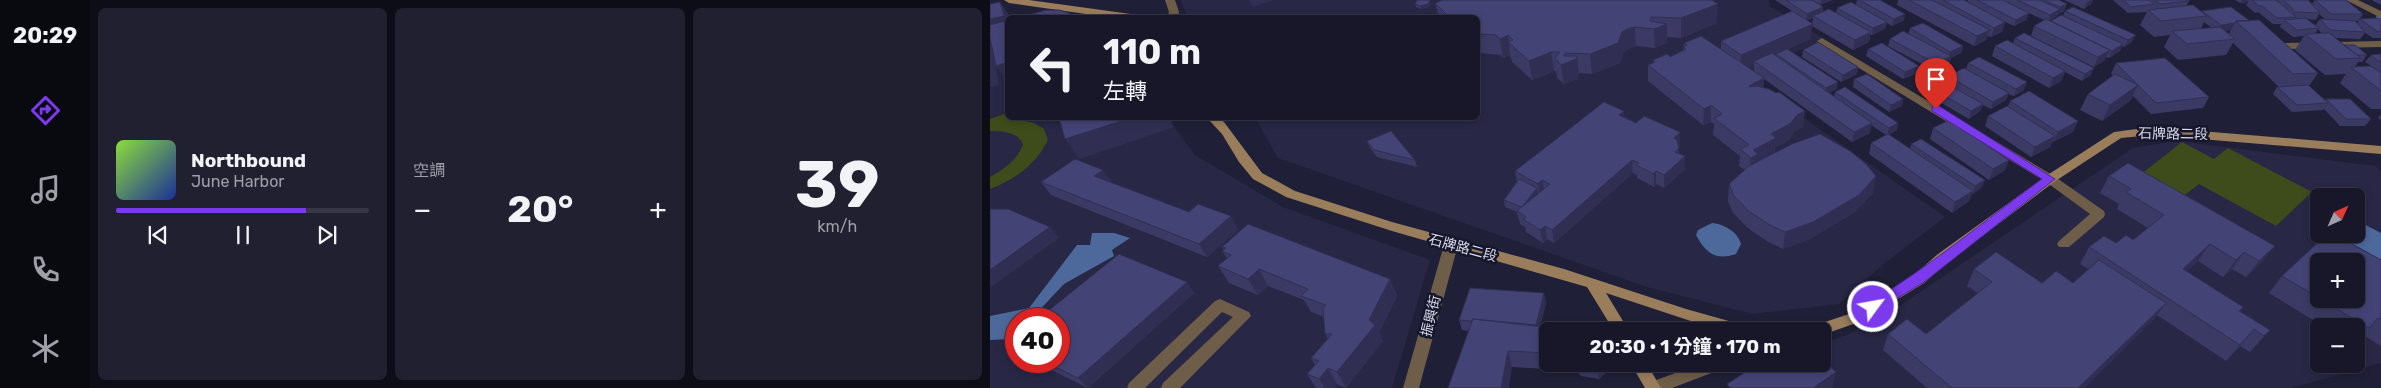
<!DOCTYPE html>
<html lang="zh-TW">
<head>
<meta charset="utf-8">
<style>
  body { margin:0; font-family:Rubik,"Noto Sans TC",sans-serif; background:#202031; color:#f1f3f6; height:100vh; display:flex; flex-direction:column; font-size:19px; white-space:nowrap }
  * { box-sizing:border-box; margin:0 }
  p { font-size:16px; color:#9e9fa8 }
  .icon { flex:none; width:28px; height:28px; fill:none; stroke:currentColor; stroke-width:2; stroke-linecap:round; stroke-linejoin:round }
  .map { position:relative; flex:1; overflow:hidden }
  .side { display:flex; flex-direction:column; gap:8px; padding:8px; background:#0d0d17; width:900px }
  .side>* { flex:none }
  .banner { position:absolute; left:15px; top:15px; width:475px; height:105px; border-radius:8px; box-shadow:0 2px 8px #0003,0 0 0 1px #363646; background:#171729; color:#f1f3f6; overflow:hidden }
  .needle { width:32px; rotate:45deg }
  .fabs { position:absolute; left:1320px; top:188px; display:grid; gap:10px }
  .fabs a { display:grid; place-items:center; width:55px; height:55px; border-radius:8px; background:#171729; box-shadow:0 2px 8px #0003,0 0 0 1px #363646; font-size:25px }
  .speed { position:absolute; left:15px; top:308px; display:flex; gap:10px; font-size:25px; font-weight:700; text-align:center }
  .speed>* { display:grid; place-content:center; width:65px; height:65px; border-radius:50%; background:#171729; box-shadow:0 2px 8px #0003,0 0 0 1px #363646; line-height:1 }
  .speed .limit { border:8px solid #d22; background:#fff; color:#111 }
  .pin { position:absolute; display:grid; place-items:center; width:42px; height:42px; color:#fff; margin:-51px -21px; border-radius:50% 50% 50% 0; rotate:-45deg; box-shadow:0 0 5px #0007 }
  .pin .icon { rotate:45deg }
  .me { position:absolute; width:55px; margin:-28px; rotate:58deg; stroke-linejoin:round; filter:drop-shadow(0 0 4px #0008) }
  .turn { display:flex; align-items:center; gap:18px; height:105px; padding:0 15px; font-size:22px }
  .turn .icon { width:65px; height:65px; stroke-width:2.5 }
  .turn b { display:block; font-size:35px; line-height:42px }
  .big { font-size:38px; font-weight:700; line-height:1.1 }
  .side .tile { flex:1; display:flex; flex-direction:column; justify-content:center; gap:8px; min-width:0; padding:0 18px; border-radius:8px; background:#202031 }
  .side .dial { align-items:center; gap:0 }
  .dial b { font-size:65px; line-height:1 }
  .song { display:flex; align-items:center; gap:15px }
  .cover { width:60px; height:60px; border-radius:8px; background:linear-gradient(135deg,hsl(90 70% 55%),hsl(230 70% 35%)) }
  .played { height:5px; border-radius:2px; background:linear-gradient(90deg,#7c3aed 75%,#363646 75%) }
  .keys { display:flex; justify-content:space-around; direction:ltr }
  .heat { display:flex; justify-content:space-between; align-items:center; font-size:28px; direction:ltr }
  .side .tiles { flex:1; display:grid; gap:8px; grid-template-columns:repeat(3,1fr) }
  .trip { position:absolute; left:549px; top:322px; width:292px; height:50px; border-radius:8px; background:#171729; box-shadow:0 2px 8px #0003,0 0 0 1px #363646; font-weight:700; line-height:50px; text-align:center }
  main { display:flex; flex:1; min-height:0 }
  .menu { display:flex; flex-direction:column; width:90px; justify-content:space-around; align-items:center; background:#090910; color:#9e9fa8 }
  .menu .icon { width:35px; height:35px }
  .menu .on { color:#7c3aed }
  .menu b { font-size:22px; color:#f1f3f6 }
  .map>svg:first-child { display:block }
</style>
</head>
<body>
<main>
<nav class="menu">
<b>20:29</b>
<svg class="icon on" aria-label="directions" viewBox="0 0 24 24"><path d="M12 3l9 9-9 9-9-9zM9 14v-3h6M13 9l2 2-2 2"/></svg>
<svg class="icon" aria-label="music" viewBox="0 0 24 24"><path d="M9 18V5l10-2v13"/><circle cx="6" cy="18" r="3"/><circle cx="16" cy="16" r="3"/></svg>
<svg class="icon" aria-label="phone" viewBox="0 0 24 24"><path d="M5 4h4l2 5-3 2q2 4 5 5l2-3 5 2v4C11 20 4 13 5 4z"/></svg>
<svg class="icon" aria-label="climate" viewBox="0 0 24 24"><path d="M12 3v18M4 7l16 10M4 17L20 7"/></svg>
</nav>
<section class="side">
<div class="tiles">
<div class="tile">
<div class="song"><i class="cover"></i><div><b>Northbound</b><p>June Harbor</p></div></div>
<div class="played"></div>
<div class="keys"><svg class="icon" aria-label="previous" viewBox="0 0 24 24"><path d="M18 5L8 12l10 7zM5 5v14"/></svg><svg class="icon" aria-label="pause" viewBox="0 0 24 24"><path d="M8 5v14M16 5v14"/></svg><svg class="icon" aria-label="next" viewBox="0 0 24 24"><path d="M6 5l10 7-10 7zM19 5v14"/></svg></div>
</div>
<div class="tile"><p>空調</p>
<div class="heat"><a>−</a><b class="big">20°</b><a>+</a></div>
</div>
<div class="tile dial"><b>39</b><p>km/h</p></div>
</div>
</section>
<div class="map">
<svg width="1391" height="388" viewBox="0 0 1391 388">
  <rect width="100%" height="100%" fill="#1f1f37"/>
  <!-- built -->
  <path fill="#282745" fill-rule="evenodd" d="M190 0H779V6L833 38 832 41 753 75 955 217 895 263 849 304 762 314 657 287 288 158 265 118H488V18L198 17Z
    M0 12 45 17 18 18V118H179L184 127 205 155 293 207 440 260 402 388H0ZM26 319H69V361H26Z
    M1186 141 1386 166 1391 172V363L1301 388H842L832 364 833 343 857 335 899 313 1143 148ZM1329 196H1366V234H1329ZM1329 261H1366V299H1329ZM1329 326H1366V364H1329Z"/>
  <!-- green -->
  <path fill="#3d4c1a" d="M17 113 18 118H38L30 120 44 123 54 129 58 140C46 164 25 180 0 189V177C15 168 27 161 33 144 28 132 12 131 0 131V119Z
    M1192 142 1224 159 1238 148 1322 192 1286 226 1209 184 1191 198 1150 175Z"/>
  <!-- water -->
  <path fill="#4d689a" d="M1366 220 1391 233V272L1322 235 1329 228V234H1366Z
    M722 223C734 224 748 232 751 244L746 254C725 261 716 253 706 235L708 230Z
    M102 233H124L140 238 122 250 124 256 74 284 41 319H26V331L18 339 0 340V316L39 308 87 245H100Z"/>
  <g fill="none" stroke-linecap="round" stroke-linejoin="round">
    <!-- stream -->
    <path stroke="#4d689a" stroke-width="4.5" d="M1388 18H1391"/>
    <!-- street -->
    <path fill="#6e5d48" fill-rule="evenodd" d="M175 0H185L189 12 187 18H177L179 12Z
      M1356 0H1368L1391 11V18Z
      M832 38 1064 176 1114 211 1115 214 1114 217 1079 247H1069L1067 244 1069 241 1100 214 1056 182 828 43 827 41Z
      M1391 41V47L1294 49 1289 46 1294 43Z
      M461 240 466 241 468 245 429 388H413L454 245 456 241Z
      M230 299 259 312 261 316 190 388H171L173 383 243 317 232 312 155 388H137L139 383 225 301Z
      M710 364H735L732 369 682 388H656L658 383Z"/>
    <!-- secondary -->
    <path fill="#9a7e5c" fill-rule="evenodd" d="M14 0H39L148 15 152 18H124L19 3Z
      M217 118H228L234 122 272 173 305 191 402 222 574 269 696 309 753 325 758 327 760 331H731L616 293 639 331H624L597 287 402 231 296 197 263 179 249 162 232 134Z
      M1162 127 1391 146V154L1162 135 1131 138 1064 182 958 262 934 283 872 321 832 335V331H818L820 327 862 313 924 275 948 254 1056 176 1124 132Z
      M641 364H657L671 388H655Z"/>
  </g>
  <!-- wall -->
  <path fill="#3a3a65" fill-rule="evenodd" d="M722 0 727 23 691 38 677 37V43L665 48 646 46 638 49 634 51 630 63 602 74 589 73V76L588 79 574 84 567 78 566 71H564L542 80 522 62 520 55 513 58 510 55 490 53 488 54V18H449L445 3Z
    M785 0H843L830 5 833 7V12L846 13 847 8 866 5 867 0H890L914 20 902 26 897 23 895 29 882 35H880L879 42 863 50 822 26 820 39 798 49 847 89 839 93 844 97 845 92 908 123 907 130 899 134 920 149 921 144 992 187 983 194 982 193 979 201 962 213 879 154 881 143 896 135 881 125 880 133 862 142 774 79 773 87 813 127 805 131 799 140 785 147V153L883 193 865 212 820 239 793 249 778 242 759 229 743 213 738 201 739 184 755 170 749 166 750 156 723 135 724 124 721 122 713 125 658 81V65L663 63V60L680 57 693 51 694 43 731 49V41L802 11ZM823 18 822 24 817 20ZM764 65V71L758 68Z
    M908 0H974L977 2 978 0H1069L1077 4 1074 11 1068 14 1067 16 1059 21H1060L1073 16 1075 11 1142 42 1134 47 1132 46 1130 51 1119 58 1116 57 1115 60 1104 67 1041 36 1044 26 1054 20 1039 13 1036 20 1024 26 1015 22 1012 32 1001 37 998 36 996 40 984 46 907 5Z
    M1074 0H1103L1101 4 1094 9Z
    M1123 0H1198L1199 1 1196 6 1212 12V11L1241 7 1328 73 1319 86 1335 100 1336 99 1381 119 1375 126H1350L1334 109 1333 110 1302 112 1283 94 1287 87H1289L1243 43 1236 55 1188 60 1174 47 1180 35 1164 37 1150 25 1157 12 1138 13ZM1214 22 1222 28 1211 29ZM1241 30 1239 34 1235 31Z
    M1245 0H1286L1287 1 1288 0H1318L1322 4 1325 0H1356L1373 14 1368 21H1365L1367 23 1370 19 1391 20V38H1383L1375 33 1370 39 1345 38 1354 45 1377 55 1372 62H1368L1365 67 1381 66 1375 62 1381 55 1391 54V109H1381L1350 83 1356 74 1335 75 1305 50 1314 36 1303 37 1290 27 1291 24H1283L1268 12 1265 13 1256 5 1258 2 1250 3ZM1329 14 1335 19H1330L1325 26 1317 19 1326 20ZM1328 29 1332 34H1325Z
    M1383 0H1391V5L1383 1Z
    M425 4H441L438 7 431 9 426 7Z
    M920 28 973 46 971 53 961 58 959 64 945 71 898 46 900 39 918 34Z
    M1025 38 1101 75 1092 81 1075 72 1071 81 1059 88 1002 56 1005 46 1023 43Z
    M878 49 929 66 927 73 913 79 876 56Z
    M813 50 868 67 867 74 851 82 812 57Z
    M978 63 1034 90 1024 96 1018 94 1016 100 1001 109 993 105 990 111 979 119 938 95 940 87 956 83 958 76 976 69Z
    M1126 63 1219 97 1213 108 1161 114 1143 96 1140 101 1112 121 1090 110 1098 94 1123 76 1121 74Z
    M864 79 913 99 912 106 899 112 863 87Z
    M1020 101 1088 121 1083 132 1063 142 1062 141 1060 147 1041 157 995 126 998 116 1018 106Z
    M1391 114V120L1388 118Z
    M634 117 690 145 688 147 689 153 695 169 674 188 666 184 664 187 647 178V175L643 173 564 243 557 239 553 243 536 232 535 227 530 224 527 212 515 207 514 200 527 182 525 171Z
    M943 128 1019 160 1015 170 999 180 940 139Z
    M377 141 425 160 427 167 387 157 380 148Z
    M1138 163 1272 262 1256 277 1242 269 1233 277 1208 261 1196 272 1253 307 1250 311 1280 330 1260 352 1250 346 1236 361 1167 315 1164 319 1094 388H937L893 350 898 334H936L988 293 977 286 984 269 1052 283H1083L1098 269 1090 264 1099 247 1143 240 1158 228 1127 209 1129 204 1110 193 1119 176Z
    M51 182 123 183 199 212 248 230 217 257 61 195Z
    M1337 234H1344L1391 260V346L1373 335 1366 341V326H1333L1279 293 1292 276ZM1329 261H1366V299H1329Z
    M232 247 400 279 407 296 389 332 393 341 356 388 347 384 344 388H326L317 374 325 365 321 358 338 339 335 334 334 317 321 312 314 300 278 286 268 295 239 283 228 266 237 258 232 251 234 250Z
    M197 282 204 293 98 388 43 361H69Z
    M556 303 550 327 558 331V364H621V368L609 379 591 376 583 367 578 370 522 367 478 331 472 330 469 320Z
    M26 336V353L17 343Z"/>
  <!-- shaded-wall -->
  <path fill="#302f53" d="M259 0H284L262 7Z
    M440 0 441 4 438 7 431 9 430 6Z
    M831 0H843L830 5Z
    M1100 0H1103L1101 4 1094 9 1097 2Z
    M1252 0H1259L1258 2 1250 3Z
    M10 2 21 18H18V37L0 42V15Z
    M728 4 727 23 691 38V18Z
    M1077 4 1074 11 1068 14 1067 16 1058 22 1060 15 1069 10 1070 7Z
    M833 7 832 14 823 16V18L816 21 817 14Z
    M1039 13 1036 20 1024 26 1026 20Z
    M915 14 914 20 902 26 904 19Z
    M897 22 895 29 882 35 883 28Z
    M1015 22 1012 32 1001 37 1004 28Z
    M1245 23 1241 30 1227 32 1231 25Z
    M677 24V43L665 48 664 29Z
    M823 24 820 39 787 55 786 54V55L768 63 764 61V65L750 71 751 55Z
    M645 27 646 46 634 51 630 63 602 74 600 54 632 32Z
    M1000 30 996 40 984 46 987 36Z
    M881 32 879 42 863 50 865 40Z
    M518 35 520 55 513 58 510 39Z
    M1146 35 1142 42 1134 47 1138 40Z
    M488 40 490 53 488 54Z
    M0 42 1 43 9 85 0 87Z
    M1133 44 1130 51 1119 58 1122 51Z
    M973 46 971 53 961 58 959 64 945 71 947 64 959 58 960 52Z
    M1120 50 1115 60 1104 67 1108 57Z
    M561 52 564 71 542 80 539 61Z
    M575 53 577 63 587 56 589 76 588 79 574 84 571 65Z
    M18 62V82L6 66Z
    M929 66 927 73 913 79 915 72Z
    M868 67 867 74 851 82 853 75Z
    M1104 68 1101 75 1092 81 1095 74Z
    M1075 71 1071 81 1059 88 1063 78Z
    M774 78 773 94 759 86Z
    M848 82 847 89 835 95 836 88Z
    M1037 82 1034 90 1024 96 1026 89Z
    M1148 85 1140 101 1112 121 1120 105Z
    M1019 93 1016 100 1001 109 1003 102Z
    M913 99 912 106 899 112 901 105Z
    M993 104 990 111 979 119 981 111Z
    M721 105V122L713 125 714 109Z
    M634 111 635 124 629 115Z
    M815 111 813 127 805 131 799 140 785 147 784 154 759 174 761 158 763 150 781 134 807 115Z
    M141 118H180L184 127 90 159 75 139Z
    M1088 121 1083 132 1063 142 1068 132Z
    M882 123 880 133 862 142 864 132Z
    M908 123 907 130 897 136 899 128Z
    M690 132V145L684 151V138Z
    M1065 136 1060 147 1041 157 1045 147Z
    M695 156V169L674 188V175Z
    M642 160 643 173 564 243 562 230Z
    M1019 160 1015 170 999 180 1003 169Z
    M113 170 123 183 104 176Z
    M666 171V184L664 187V174Z
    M886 176 883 193 865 212 820 239 793 249 795 232Z
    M552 180 555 193 550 197 548 184Z
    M995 180 992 187 983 194 985 186Z
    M547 188 548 196 532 207Z
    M983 191 979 201 962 213 965 202Z
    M241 216 248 230 217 257 209 244Z
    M555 226 557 239 553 243 550 230Z
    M60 227 69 238 0 288V270Z
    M1220 244 1208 261 1181 286 1193 269Z
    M1285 246 1272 262 1256 277 1269 261Z
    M1254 252 1242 269 1233 277 1246 260Z
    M269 269 278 286 268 295 258 279Z
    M400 279 407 296 389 332 393 341 356 388 347 372 379 320Z
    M197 282 204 293 98 388 88 378Z
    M554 293 556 303 548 336 546 325Z
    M1176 303 1164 319 1094 388H1088Z
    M1264 329 1250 346 1236 361Z
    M518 351 522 367 519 388H511Z
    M577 364H582L583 367 578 370Z
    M607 364H621V368L609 379Z
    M338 368 347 384 344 388H335L329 379Z
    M846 372 842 388H823Z"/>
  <!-- building -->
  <path fill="#444376" stroke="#302f53" d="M427 0H440L438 4 430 6 425 4Z
    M453 0H722L728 4 691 18 661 17 660 21 677 24 664 29 645 27 637 29 632 32 628 43 600 54 575 53 574 56H587L586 59 571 65 565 58 570 52H561L539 61 518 42 523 40 518 35 510 39 506 35 488 34V18H460L445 3Z
    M796 0H822L833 7 817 14Z
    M869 0H890L915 14 904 19Z
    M919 0H942L1000 30 987 36Z
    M953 0H974L1015 22 1004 28Z
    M987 0H1012L1039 13 1026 20Z
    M1027 0H1049L1070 9 1060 15Z
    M1054 0H1069L1077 4 1070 7Z
    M1134 0H1159L1164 4 1141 7Z
    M1165 0H1198L1199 1 1170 4Z
    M1262 0H1286L1306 17 1287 18 1272 6H1269Z
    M1294 0H1318L1330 13 1305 12Z
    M1325 0H1356L1373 14H1341Z
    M10 2 14 16 0 19V4Z
    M861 2 897 22 883 28 847 8Z
    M1203 5 1217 16 1171 21 1158 10Z
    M1083 7 1146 35 1138 40 1075 11Z
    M1241 7 1260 21H1246L1245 23 1231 25 1212 11Z
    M839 9 881 32 865 40 823 16Z
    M56 10H69L79 13 83 18H28Z
    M802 11 823 24 751 55 731 41Z
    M1071 15 1133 44 1122 51 1061 21Z
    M1315 18 1329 28 1307 30 1294 20Z
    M1388 18 1391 20V31L1388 32 1370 19Z
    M1056 19 1120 50 1108 57 1044 26Z
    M1330 19 1365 21 1375 32 1340 30Z
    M18 20V62L6 66 0 38V25Z
    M1269 20 1328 73 1303 74 1246 21Z
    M933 23 973 46 960 52 920 28Z
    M1230 27 1245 39 1197 44 1182 31Z
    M913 31 961 56 947 64 900 39Z
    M1034 33 1104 68 1095 74 1025 38Z
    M1339 33 1371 58 1346 59 1315 34Z
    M711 36 774 78 759 86 760 87 766 86 779 89 786 93 789 92 815 111 807 115 801 123 781 134 786 138 763 150 768 154 761 158 750 149 759 145 724 118 732 114 721 105 714 109 658 65 665 62 663 60 677 54 680 57 696 49 693 47 697 45 694 43Z
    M1017 40 1075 71 1063 78 1005 46Z
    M828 42 868 67 853 75 813 50Z
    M892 43 929 66 915 72 878 49Z
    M1354 45H1365L1377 55H1367Z
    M797 49 848 82 836 88 786 54Z
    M782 53 882 123 864 132 764 61Z
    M1391 54V63L1381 55Z
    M989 57 1037 82 1026 89 978 63Z
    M1175 58 1219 97 1166 103 1126 63Z
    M1381 66 1391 73V91L1361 67Z
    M974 68 1019 93 1003 102 958 76Z
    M877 74 913 99 901 105 864 79Z
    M1125 74 1148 85 1120 105 1098 94Z
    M952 81 993 104 981 111 940 87Z
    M1318 85 1338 103 1307 105 1287 87Z
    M855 87 908 123 899 128 845 92Z
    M1039 91 1088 121 1068 132 1020 101Z
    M1336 99H1360L1381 119H1356Z
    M614 102 634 111 629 115 646 123 654 116 690 132 684 138 687 140 689 148 685 152 695 156 674 175 666 171 664 174 646 165 649 163 642 160 562 230 555 226 550 230 533 219 536 217 527 211 560 184 552 180 548 184 525 171Z
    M1017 106 1065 136 1045 147 998 116Z
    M69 118H141L75 139Z
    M959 120 1019 160 1003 169 943 128Z
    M401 131 425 160 384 150 377 141Z
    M830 134 860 151 876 164 886 176 869 195 823 222 795 232 780 225 760 212 744 196 739 184 759 166 802 144Z
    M898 134 983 191 965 202 881 143Z
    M931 139 995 180 985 186 921 144Z
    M85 159 113 170 104 176 199 212 208 204 241 216 209 244 51 182Z
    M1138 163 1285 246 1269 261 1254 252 1246 260 1220 244 1193 269 1253 307 1249 311 1280 330 1274 336 1264 329 1250 345 1099 247 1114 236 1126 243 1136 235 1143 240 1174 215 1136 192 1141 189 1119 176Z
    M529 179 547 188 532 207 514 200Z
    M0 209H18L60 227 0 270Z
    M258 224 400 279 379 320 385 325 347 372 338 368 329 379 317 374 329 361 321 358 342 334H335L333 309 336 305 311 296 318 289 269 269 258 279 228 266 241 255 232 251 236 248 232 247Z
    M1337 234H1344L1391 260V319L1388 318 1379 328 1330 299H1366V261H1329V298L1292 276Z
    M1006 252 1052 283 1066 271 1083 283 1109 260 1176 303 1088 388H962L898 334 917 319 936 334 1002 282 984 269Z
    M129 254 197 282 88 378 53 361H69V319H48Z
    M480 288 554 293 546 325 483 319 482 321 469 320Z
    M483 319 581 330V331H558V353L518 351 511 388H458Z
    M26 336V348L17 343Z
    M832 359 846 372 823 388H740L737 384 768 364H770L777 371 788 364H832Z"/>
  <!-- route -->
  <path fill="#7c3aed" stroke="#51269a" d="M942 106H949L1065 179 934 282 883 313 876 307 878 304C939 267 994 221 1052 179L942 111Z"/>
  <g text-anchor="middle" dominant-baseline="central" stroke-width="5" stroke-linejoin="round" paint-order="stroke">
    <!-- street labels -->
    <g font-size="14" fill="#d8d9e9" stroke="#16162c">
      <text transform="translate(1183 134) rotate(1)">石牌路二段</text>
      <text transform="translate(473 248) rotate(15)">石牌路二段</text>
      <text transform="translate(441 316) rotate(-76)">振興街</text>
    </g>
  </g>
</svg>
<div class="fabs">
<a><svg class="needle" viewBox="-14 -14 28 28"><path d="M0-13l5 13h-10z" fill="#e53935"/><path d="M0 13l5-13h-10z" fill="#9e9fa8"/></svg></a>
<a>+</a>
<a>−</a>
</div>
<div class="speed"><div class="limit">40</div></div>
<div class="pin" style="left:946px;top:109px;background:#d93025"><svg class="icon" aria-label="arrive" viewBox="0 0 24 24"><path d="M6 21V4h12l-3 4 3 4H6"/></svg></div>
<svg class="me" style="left:883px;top:307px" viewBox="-20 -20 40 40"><circle r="17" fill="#7c3aed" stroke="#fff" stroke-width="3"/><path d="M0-11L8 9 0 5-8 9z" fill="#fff"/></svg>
<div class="trip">20:30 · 1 分鐘 · 170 m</div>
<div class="banner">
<div class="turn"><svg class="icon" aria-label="left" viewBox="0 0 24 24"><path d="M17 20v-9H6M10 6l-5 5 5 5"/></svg><div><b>110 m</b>左轉</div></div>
</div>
</div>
</main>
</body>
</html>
